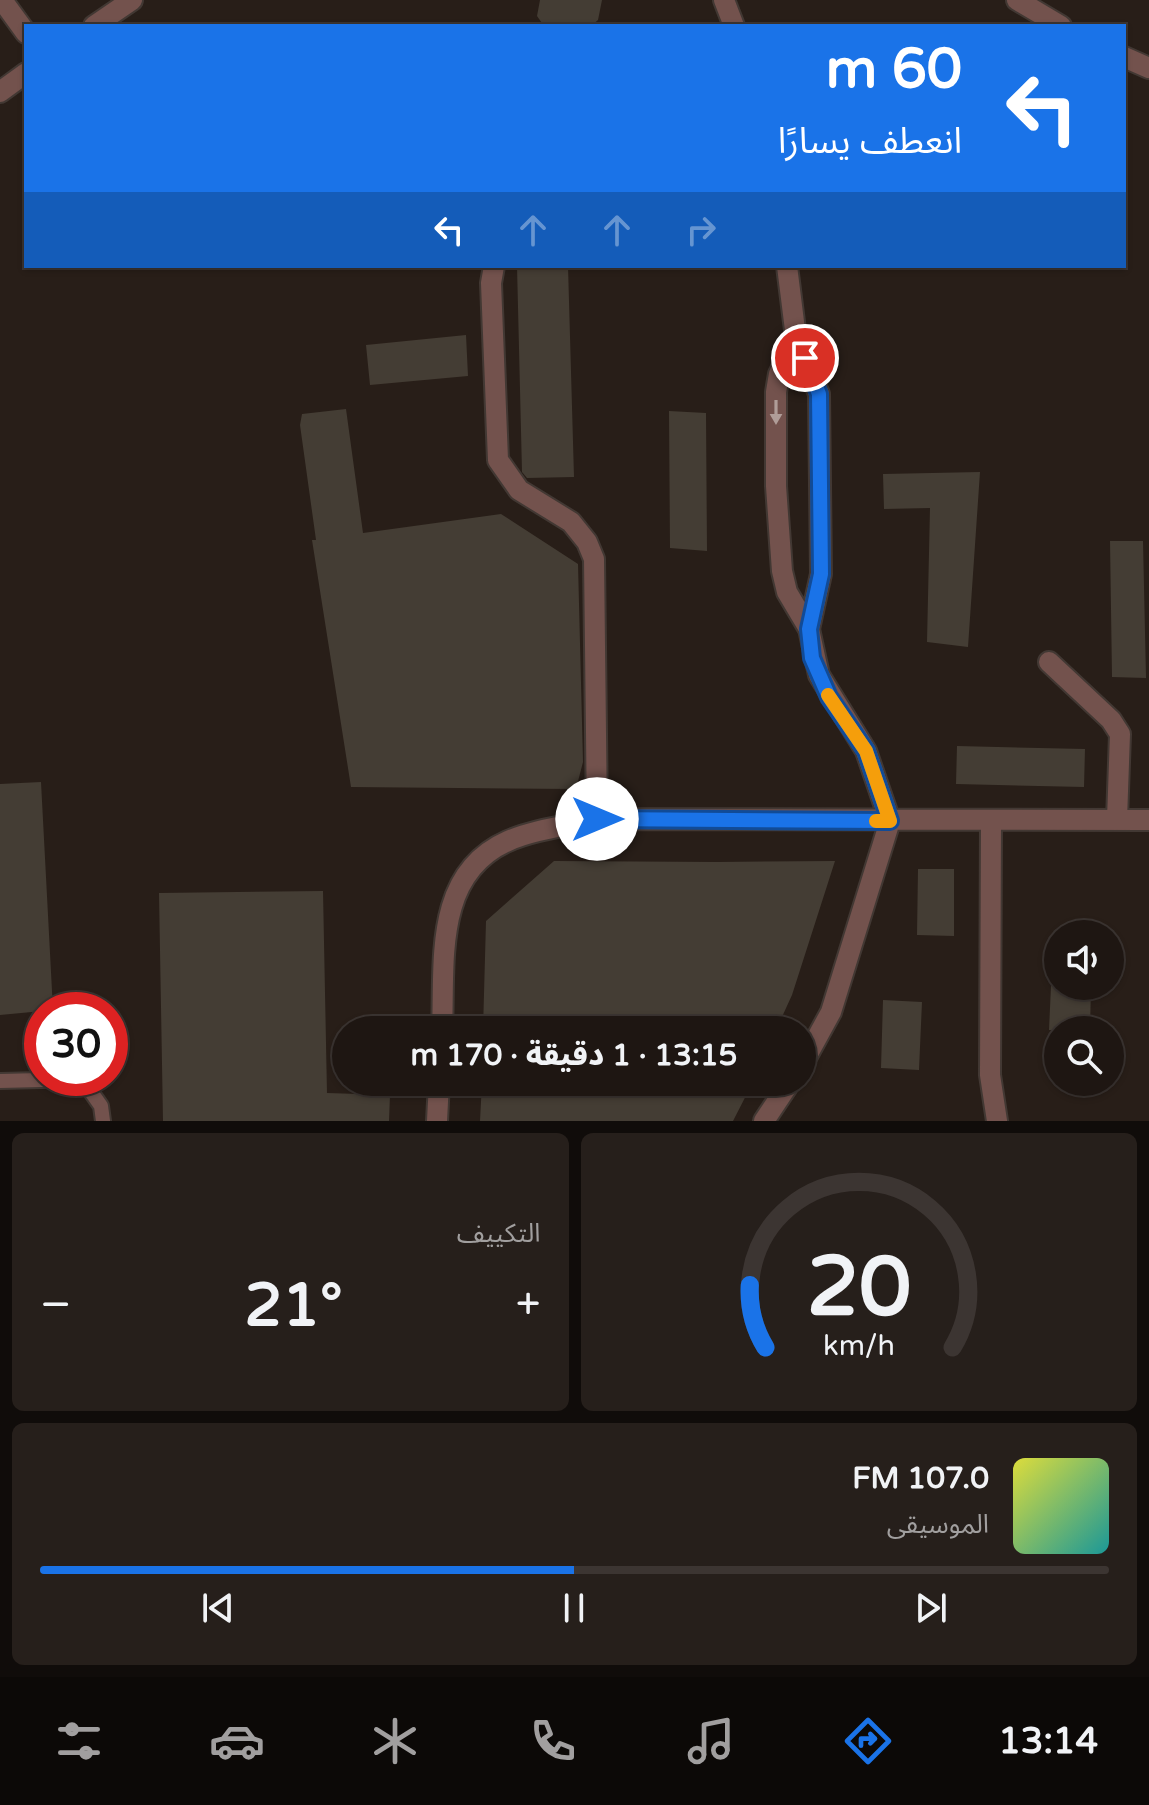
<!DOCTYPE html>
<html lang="ar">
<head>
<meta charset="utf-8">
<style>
  body { margin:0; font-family:"Varela Round","Noto Sans Arabic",sans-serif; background:#261f1b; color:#f1f3f6; direction:rtl; height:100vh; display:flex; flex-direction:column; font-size:30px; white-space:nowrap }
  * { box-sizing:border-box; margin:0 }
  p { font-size:26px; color:#a19f9f }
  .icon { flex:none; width:44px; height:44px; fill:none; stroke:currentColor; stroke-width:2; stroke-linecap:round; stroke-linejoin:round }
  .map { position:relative; height:1121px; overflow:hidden; direction:ltr }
  .details { display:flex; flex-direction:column; gap:12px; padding:12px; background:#100c0a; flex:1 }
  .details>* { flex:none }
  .top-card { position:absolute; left:24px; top:24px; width:1102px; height:244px; border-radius:0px; box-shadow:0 2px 6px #0004,0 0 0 2px #3c3532; direction:rtl; background:#1a73e8; color:#fff; overflow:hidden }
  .tools { position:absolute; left:1044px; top:920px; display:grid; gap:16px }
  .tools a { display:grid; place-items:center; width:80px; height:80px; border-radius:50%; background:#1e1612; box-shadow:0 2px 6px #0004,0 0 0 2px #3c3532; font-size:40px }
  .speed { position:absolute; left:24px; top:992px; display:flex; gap:16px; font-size:40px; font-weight:700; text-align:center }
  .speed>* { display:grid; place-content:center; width:104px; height:104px; border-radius:50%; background:#1e1612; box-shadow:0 2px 6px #0004,0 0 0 2px #3c3532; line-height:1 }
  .speed .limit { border:12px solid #d22; background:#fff; color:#111 }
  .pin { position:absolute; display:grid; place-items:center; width:68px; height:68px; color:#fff; margin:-34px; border:4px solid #fff; border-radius:50%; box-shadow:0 2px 8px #0007 }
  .me { position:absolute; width:88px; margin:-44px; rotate:90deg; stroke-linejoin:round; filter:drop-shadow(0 0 6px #0008) }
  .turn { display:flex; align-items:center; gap:28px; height:168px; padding:0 32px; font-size:36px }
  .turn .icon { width:104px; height:104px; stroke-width:2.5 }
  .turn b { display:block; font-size:56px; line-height:68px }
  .lanes { display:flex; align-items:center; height:76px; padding:0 32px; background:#0003; justify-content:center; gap:40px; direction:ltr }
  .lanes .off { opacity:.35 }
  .big { font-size:60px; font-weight:800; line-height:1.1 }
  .details .widget { flex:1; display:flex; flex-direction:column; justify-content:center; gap:12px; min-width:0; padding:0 28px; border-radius:12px; background:#261f1b }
  .details .dial { align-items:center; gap:0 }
  .dial svg { height:208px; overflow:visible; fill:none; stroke:#3c3532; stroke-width:7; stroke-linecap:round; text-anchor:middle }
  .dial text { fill:#f1f3f6; stroke:none }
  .song { display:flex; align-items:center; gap:24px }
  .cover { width:96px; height:96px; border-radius:12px; background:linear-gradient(135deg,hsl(60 70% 55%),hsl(180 70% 35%)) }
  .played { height:8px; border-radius:4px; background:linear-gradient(90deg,#1a73e8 50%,#3c3532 50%) }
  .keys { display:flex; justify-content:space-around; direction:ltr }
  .heat { display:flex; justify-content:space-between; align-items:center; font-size:44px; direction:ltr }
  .details .tiles { flex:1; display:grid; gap:12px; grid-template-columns:1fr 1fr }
  .widget:last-child { grid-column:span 2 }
  .trip { position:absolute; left:332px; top:1016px; width:484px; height:80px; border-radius:40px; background:#1e1612; box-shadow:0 2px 6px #0004,0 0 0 2px #3c3532; font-weight:800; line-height:80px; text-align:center; direction:rtl }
  .menu { display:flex; height:128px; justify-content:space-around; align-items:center; background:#0c0907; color:#a19f9f }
  .menu .icon { width:56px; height:56px }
  .menu .selected { color:#1a73e8 }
  .menu b { font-size:36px; color:#f1f3f6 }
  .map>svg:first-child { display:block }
</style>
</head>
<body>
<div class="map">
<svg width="1149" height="1121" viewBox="0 0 1149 1121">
  <rect width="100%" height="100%" fill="#281e18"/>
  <!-- building -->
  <path fill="#443d34" d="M540 0H602L598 20 591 26H544L537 16Z
    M517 266H568L574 477 527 478 522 472Z
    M466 335 468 376 370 385 366 345Z
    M346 409 363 533 501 514 578 564 583 762 576 789 351 787 312 540H316L300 425 302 414Z
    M669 411 706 413 707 551 670 548Z
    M980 472 968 647 927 642 930 508 884 509 883 474Z
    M1110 541H1143L1146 678 1112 677Z
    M957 746 1085 749 1084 787 956 784Z
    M41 782 53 1010 0 1015V784Z
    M554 861 717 862 835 861 792 995 776 1030H483L486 921Z
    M918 869H954V936L917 935Z
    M323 891 327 1093 390 1095 389 1121H163L159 893Z
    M1051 986H1091L1090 1030H1049Z
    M883 1000 922 1002 919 1070 881 1068Z
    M482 1082H753L733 1121H480Z"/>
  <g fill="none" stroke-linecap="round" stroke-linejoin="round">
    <!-- lane casing -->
    <g stroke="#423833" stroke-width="18">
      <path id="lane" d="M0 1081 82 1079 101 1106 103 1121"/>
    </g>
    <!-- street casing -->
    <g stroke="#423833" stroke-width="24">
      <path id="street" d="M2 0 26 33
        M724 0 734 26
        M1017 0 1061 26
        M94 26 132 0
        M1124 57 1149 68
        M0 92 26 73
        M494 266 491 283 498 460 519 490 571 522 587 542 594 559 597 819
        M787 266 796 338 819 394 821 574 809 629
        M796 338 779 374 776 392V486L782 571 787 592 809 629 819 675 866 751 890 821 831 1012 802 1065
        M1049 662 1111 720 1120 734 1117 820
        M991 820 990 1075 997 1121
        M442 1030C445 962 433 874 508 841 535 829 568 826 597 819L1149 820
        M437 1121 439 1082
        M764 1121 790 1082"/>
    </g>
    <!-- lane -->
    <use href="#lane" stroke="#73524d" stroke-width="14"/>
    <!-- street -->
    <use href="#street" stroke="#73524d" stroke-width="20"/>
  </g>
  <!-- one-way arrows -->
  <defs><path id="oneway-solid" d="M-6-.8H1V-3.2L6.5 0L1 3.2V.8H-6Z" transform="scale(2)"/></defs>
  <use fill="#b09d98" href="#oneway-solid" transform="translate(776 412) rotate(90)"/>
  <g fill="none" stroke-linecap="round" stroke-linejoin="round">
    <!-- route casing -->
    <g stroke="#114b97" stroke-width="20">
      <path id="route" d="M597 819 890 821 866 751 829 697 812 658 809 629 821 574 819 394 805 358"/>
    </g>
    <!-- route -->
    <use href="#route" stroke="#1a73e8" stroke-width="14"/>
    <!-- slow -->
    <path stroke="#f59e0b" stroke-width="14" d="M828 695 866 751 890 821H876"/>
  </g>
</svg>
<div class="tools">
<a><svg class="icon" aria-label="sound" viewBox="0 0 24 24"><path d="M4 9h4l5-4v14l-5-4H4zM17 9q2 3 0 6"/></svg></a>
<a><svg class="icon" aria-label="search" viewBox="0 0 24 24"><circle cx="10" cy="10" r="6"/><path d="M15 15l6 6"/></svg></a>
</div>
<div class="speed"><div class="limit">30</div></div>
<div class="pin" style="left:805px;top:358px;background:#d93025"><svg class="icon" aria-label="arrive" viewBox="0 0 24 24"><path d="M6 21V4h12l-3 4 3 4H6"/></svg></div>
<svg class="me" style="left:597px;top:819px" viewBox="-20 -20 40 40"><circle r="19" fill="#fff"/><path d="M0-13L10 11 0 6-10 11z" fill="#1a73e8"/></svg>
<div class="trip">13:15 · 1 دقيقة · 170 m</div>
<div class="top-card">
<div class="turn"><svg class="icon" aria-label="left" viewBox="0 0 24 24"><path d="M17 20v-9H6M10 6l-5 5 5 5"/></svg><div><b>60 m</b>انعطف يسارًا</div></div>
<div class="lanes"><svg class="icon" aria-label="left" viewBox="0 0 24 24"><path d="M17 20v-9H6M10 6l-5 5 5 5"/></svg><svg class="icon off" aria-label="ahead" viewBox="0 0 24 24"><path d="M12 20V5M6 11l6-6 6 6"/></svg><svg class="icon off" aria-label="ahead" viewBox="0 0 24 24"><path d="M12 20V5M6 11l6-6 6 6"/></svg><svg class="icon off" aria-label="right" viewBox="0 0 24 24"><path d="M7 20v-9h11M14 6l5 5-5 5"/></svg></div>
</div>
</div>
<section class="details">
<div class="tiles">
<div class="widget dial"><svg viewBox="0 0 100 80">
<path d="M14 69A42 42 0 1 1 86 69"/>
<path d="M14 69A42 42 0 0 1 8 45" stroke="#1a73e8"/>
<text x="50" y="56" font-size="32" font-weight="700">20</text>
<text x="50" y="72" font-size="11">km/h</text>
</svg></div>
<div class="widget"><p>التكييف</p>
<div class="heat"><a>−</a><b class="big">21°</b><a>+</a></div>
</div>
<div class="widget">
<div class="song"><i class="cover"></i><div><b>107.0 FM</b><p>الموسيقى</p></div></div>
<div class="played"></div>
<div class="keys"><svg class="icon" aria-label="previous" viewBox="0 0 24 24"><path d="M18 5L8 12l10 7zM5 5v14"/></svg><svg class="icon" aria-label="pause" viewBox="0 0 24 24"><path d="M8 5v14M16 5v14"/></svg><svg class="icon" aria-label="next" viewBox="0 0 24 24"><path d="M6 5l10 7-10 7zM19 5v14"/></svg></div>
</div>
</div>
</section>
<nav class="menu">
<b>13:14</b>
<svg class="icon selected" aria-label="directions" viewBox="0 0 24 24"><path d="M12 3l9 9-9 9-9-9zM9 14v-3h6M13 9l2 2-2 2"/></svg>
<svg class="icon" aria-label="music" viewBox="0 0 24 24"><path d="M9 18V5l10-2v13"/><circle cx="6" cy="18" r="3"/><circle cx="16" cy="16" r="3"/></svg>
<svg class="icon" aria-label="phone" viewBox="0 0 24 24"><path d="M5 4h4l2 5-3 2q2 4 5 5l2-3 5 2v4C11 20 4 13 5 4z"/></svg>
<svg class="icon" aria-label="climate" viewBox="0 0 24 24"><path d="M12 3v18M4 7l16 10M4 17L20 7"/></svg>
<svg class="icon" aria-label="car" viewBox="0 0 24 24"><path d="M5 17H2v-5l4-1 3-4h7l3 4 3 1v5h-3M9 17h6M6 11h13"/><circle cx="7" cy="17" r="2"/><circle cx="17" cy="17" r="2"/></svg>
<svg class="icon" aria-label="filters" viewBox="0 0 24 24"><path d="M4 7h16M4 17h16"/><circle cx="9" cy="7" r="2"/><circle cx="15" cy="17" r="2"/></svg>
</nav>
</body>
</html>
